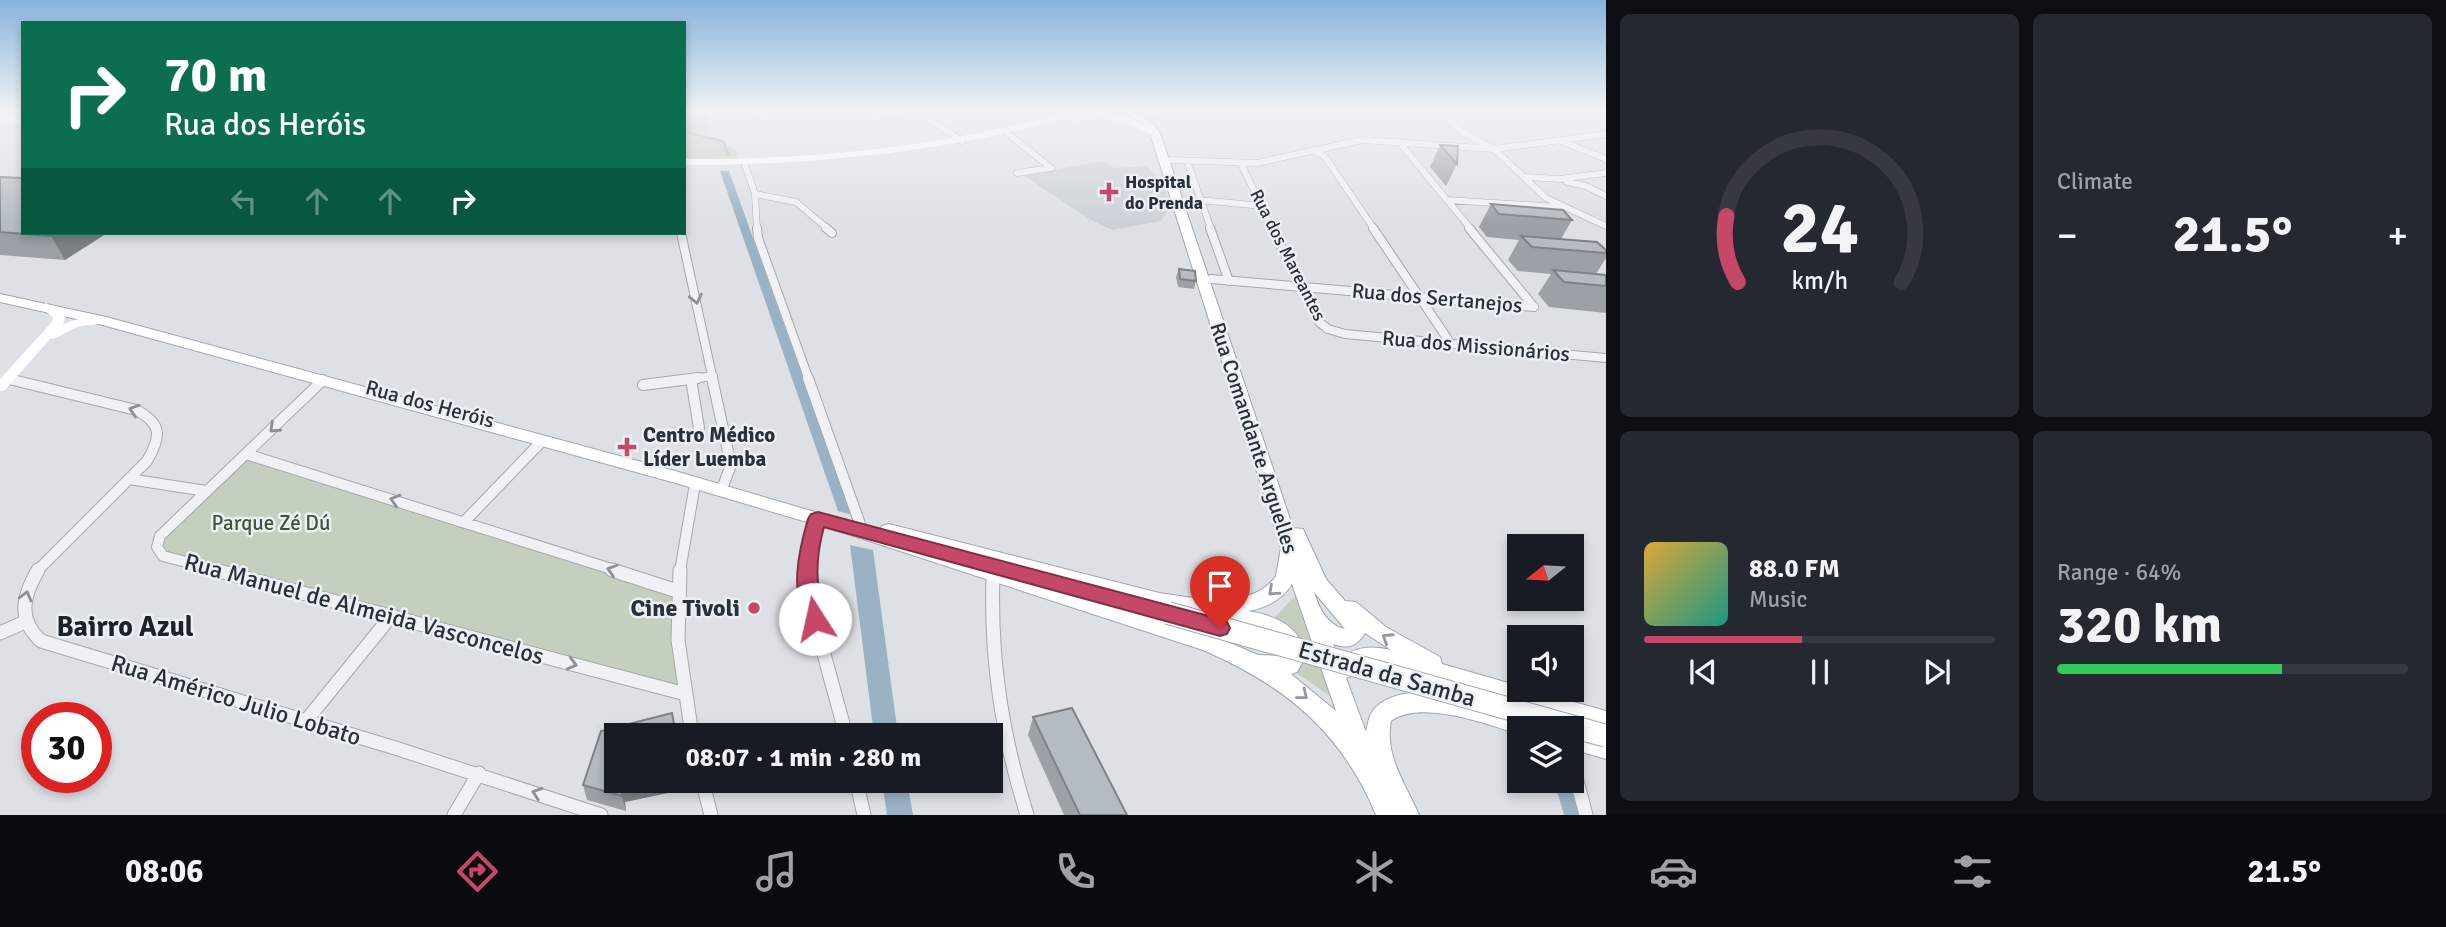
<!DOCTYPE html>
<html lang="en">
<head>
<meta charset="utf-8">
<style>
  body { margin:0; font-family:Signika,sans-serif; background:#242831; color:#f1f3f6; height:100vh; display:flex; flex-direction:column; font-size:26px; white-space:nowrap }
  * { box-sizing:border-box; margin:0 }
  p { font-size:23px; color:#9ea1a6 }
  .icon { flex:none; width:38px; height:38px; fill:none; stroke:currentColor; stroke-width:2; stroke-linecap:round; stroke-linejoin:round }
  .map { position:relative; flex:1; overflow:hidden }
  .side { display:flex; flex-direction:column; gap:14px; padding:14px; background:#0d0f14; width:840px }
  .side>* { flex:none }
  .guide { position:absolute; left:21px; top:21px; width:665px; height:214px; border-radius:0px; box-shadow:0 4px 10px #0003; background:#0b6e4f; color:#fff; overflow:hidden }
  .needle { width:46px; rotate:252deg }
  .fabs { position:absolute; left:1507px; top:534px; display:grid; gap:14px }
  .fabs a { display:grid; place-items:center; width:77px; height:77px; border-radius:0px; background:#171b24; box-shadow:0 4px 10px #0003; font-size:35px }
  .speed { position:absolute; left:21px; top:702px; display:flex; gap:14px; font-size:35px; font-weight:700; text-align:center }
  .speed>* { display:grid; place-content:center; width:91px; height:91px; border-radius:50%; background:#171b24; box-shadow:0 4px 10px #0003; line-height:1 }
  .speed .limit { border:10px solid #d22; background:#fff; color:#111 }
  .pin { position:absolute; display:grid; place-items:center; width:60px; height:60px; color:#fff; margin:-72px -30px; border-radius:50% 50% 50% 0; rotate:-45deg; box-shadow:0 0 7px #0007 }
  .pin .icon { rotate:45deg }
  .me { position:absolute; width:77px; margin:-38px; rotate:350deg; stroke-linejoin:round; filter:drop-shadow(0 0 5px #0008) }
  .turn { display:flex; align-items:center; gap:24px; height:147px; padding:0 28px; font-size:32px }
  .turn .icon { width:91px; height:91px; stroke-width:2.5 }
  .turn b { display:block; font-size:49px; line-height:60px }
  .lanes { display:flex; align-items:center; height:66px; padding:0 28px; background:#0003; justify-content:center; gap:35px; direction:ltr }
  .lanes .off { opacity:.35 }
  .big { font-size:52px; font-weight:700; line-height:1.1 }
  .side .widget { flex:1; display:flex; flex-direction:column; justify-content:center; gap:10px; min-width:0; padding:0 24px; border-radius:10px; background:#242831 }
  .side .dial { align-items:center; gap:0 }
  .dial svg { height:182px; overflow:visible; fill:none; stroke:#363941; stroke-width:7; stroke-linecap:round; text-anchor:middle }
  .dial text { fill:#f1f3f6; stroke:none }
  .song { display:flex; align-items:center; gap:21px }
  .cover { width:84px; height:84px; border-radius:10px; background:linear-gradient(135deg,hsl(40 70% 55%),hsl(170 70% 35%)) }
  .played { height:7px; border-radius:4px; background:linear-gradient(90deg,#c54869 45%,#363941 45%) }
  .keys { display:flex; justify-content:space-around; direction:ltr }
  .heat { display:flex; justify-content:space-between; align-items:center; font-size:38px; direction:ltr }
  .charge { height:10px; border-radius:5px; background:linear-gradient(90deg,#34c759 64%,#363941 0) }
  .side .tiles { flex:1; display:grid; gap:14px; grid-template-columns:repeat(2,1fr) }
  .trip { position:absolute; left:604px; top:723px; width:399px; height:70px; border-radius:0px; background:#171b24; box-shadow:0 4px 10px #0003; font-weight:700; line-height:70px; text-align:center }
  .menu { display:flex; height:112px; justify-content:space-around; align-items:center; background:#090b0e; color:#9ea1a6 }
  .menu .icon { width:49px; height:49px }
  .menu .current { color:#c54869 }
  .menu b { font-size:32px; color:#f1f3f6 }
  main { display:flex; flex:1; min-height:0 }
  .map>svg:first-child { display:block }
</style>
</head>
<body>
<main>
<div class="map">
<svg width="1606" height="815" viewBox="0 0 1606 815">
  <rect width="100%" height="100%" fill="#dde1e6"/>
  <!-- built -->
  <path fill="#cbd1d7" d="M1104 161 1115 168 1147 166 1157 176 1170 200 1156 203 1167 211 1161 221 1112 230 1091 220 1023 175Z"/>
  <!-- green -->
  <path fill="#c4cfbe" d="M708 112V134L698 133 695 136 718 140 736 149 737 160 684 159V113Z
    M246 454 677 591 682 693 163 556 157 542Z
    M1296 595 1333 698 1295 672 1302 663 1274 618Z"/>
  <!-- water -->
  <path fill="#99b3c4" d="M720 171H729L852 515 838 511Z
    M850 545 873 550 898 735H874Z
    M882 781H907L913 815H887Z
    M1554 781H1569L1579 815H1564Z"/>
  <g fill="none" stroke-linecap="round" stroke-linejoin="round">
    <!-- stream -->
    <path stroke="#99b3c4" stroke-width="2.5" d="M685 132 723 141 728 154"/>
    <!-- street-far3 casing -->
    <g stroke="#a3a9af" stroke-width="7">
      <path id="street-far3" d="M755 111 767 119
        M917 111 962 141
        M1440 111 1462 132 1494 149 1546 198 1606 226
        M1153 115 1154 111
        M874 118 904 111
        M1007 133 1051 168
        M1561 141 1606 159
        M1399 142 1471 229
        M1314 150 1325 157 1374 229
        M1170 160 1257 163 1362 140 1494 149 1606 134
        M1187 161 1211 229
        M744 162 755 194 757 229
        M1241 164 1273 229
        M1017 173 1051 168
        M1526 177 1560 179 1606 173
        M1567 182 1586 186 1606 196
        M755 194 796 202 828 229
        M1200 200 1262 206
        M1447 200 1558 207"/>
    </g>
    <!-- street-far2 casing -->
    <g stroke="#a3a9af" stroke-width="10">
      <path id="street-far2" d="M757 228 758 238 809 380
        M826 228 832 233
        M1210 228 1229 281
        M1272 228 1319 322 1328 329 1345 334 1606 358
        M1373 228 1451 344
        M1469 228 1534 307
        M681 233 713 380
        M1211 279 1534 307
        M9 379 12 380
        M684 380 713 376"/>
    </g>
    <!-- street-far1 casing -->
    <g stroke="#a3a9af" stroke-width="12">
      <path id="street-far1" d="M712 378 731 465 723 486
        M808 378 860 524
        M9 379 136 410C163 424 161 437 147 461L37 571
        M691 379 699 428
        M643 385 698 378
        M246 454 618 571
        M129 479 206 491
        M465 521 542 441
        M221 571 163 556 157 547 160 536 323 380
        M680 571 695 484
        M808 571V552L818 519"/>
    </g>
    <!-- street casing -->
    <g stroke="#a3a9af" stroke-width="15">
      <path id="street" d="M38 570C23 596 17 619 41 641L392 747 601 815
        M215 570 682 693
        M612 570 677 591
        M680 570 678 640 692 735
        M808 570 809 599 846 735
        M993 575C990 659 1002 735 1027 815
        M0 633 25 622
        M305 722 392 615
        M1572 762 1586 815
        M702 780 711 815
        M856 780 864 815
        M454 815 479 773"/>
    </g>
    <!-- primary casing -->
    <g stroke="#9da7b1" stroke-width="2">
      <path id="primary" d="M1119 111C1138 111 1149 118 1160 133L1293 528 1303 529 1326 579 1345 601 1356 602 1386 627 1440 657 1442 664 1519 686V690H1531L1606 711V731L1395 669 1364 665 1355 675 1346 678 1366 732C1368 723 1369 713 1376 707 1411 674 1501 706 1541 721L1544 728H1519V734C1486 724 1421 699 1391 721 1384 756 1406 784 1419 815H1376C1342 732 1284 685 1203 650L854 536 672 482 99 324 0 302V294L106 317 675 471 880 531 882 526 889 524 1159 593C1195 598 1251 611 1276 576L1281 548 1150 133 1144 124ZM946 551 1121 600 1159 608 1206 614 1209 621 1216 623C1240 627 1277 625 1285 653L1283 656 1258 655 1209 634ZM1292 584 1336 711 1291 674 1297 672 1307 654C1297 625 1277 616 1248 611 1266 608 1282 600 1292 584ZM1314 592 1345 629C1327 625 1319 608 1314 592ZM1365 633 1391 650C1372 646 1353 645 1340 662L1333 644C1347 649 1357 647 1365 633Z
        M1572 728 1606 737V759L1572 749Z"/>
    </g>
    <!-- street-far3 -->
    <use href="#street-far3" stroke="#eff1f4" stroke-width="6"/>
    <!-- street-far2 -->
    <use href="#street-far2" stroke="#eff1f4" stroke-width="8"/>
    <!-- street-far1 -->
    <use href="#street-far1" stroke="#eff1f4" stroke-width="10"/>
    <!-- street -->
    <use href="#street" stroke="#eff1f4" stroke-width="13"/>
    <!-- secondary -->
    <path fill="#fff" fill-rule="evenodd" d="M1073 111H1086L1085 113 1106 111 1102 113 1130 117 1159 133 1152 135C1125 121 1103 113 1073 121L1069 117C943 152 815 165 684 165V159C817 160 945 146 1073 111Z
      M0 113 23 120V125L0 119Z
      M46 303 63 313 65 316 63 325C74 319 97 313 107 320 99 326 88 324 78 327 68 330 61 338 50 339L5 390 0 391V379L52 322 53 317 40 307Z"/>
    <!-- primary -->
    <use href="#primary" fill="#fff" fill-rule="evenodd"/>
    <!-- primary-bridge casing -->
    <g stroke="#9da7b1" stroke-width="24" stroke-linecap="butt">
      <path id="primary-bridge" d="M1168 613 1606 736"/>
    </g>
    <!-- primary-bridge -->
    <use href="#primary-bridge" stroke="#fff" stroke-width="22"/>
  </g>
  <!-- wall -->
  <path fill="#9ba1a7" d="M1440 145 1457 164 1446 186 1430 167Z
    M0 177 23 233H107L65 260 0 255Z
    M1491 204 1572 220 1561 239 1606 250V258L1596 274 1606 275V313L1549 307 1538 294 1551 274 1518 271 1508 260 1519 240 1487 237 1479 227Z
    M1179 269 1196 281 1194 289 1178 287 1176 277Z
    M1033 717 1127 815H1064L1028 735Z
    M616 780H684L686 789 625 802 626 811 587 800 583 785Z"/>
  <!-- shaded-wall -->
  <path fill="#7e8388" d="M57 233H107L65 260 51 236Z
    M651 780H684L686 789 625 802 626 811 622 796 621 787Z"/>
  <!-- building -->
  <path fill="#b4bbc2" stroke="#7e8388" stroke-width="2" d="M1440 145 1458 146 1457 164Z
    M0 177 23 178V233H57L51 236 0 232Z
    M1491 204 1563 210 1572 220 1499 214Z
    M1521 236 1597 242 1606 250V253L1532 247Z
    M1179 269 1195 271 1196 281 1180 279Z
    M1553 270 1606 275V286L1564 282Z
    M1072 708 1127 815H1080L1033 717Z
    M672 713 676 735H616V780H651L621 787 622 796 583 785 601 731Z"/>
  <!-- one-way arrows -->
  <defs><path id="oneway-chevron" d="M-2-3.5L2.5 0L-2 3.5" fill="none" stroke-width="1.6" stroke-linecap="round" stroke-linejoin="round" transform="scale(1.75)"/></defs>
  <g stroke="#8b9198">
    <use href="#oneway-chevron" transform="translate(696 299) rotate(78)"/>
    <use href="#oneway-chevron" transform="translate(134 410) rotate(-162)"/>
    <use href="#oneway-chevron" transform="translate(274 428) rotate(137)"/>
    <use href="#oneway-chevron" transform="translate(395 500) rotate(-163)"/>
    <use href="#oneway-chevron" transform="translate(612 570) rotate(-162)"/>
    <use href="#oneway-chevron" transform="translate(26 596) rotate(-75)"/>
    <use href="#oneway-chevron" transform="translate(572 664) rotate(15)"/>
    <use href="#oneway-chevron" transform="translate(537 793) rotate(-161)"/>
  </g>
  <g stroke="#93989d">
    <use href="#oneway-chevron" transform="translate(1273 591) rotate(137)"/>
    <use href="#oneway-chevron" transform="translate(1387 638) rotate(-147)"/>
    <use href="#oneway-chevron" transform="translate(1303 695) rotate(38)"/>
  </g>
  <!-- sky -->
  <linearGradient id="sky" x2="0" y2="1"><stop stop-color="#88b4da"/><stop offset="0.49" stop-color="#f0f2f4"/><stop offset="1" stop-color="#f0f2f4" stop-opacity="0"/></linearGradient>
  <rect width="1606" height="225" fill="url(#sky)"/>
  <!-- route -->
  <path fill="#c54869" stroke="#802f44" stroke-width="2" d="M818 512 1220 619 1227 622 1230 628 1227 634 1220 636 824 527C815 558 815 588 825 619L822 625 815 628 807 625C790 592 798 553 808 519L811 514Z"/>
  <!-- markers -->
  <g fill="#c54869" stroke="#ecf0f4" stroke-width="2.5">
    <path d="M1105.5 181.5h7v7h7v7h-7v7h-7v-7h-7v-7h7z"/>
    <path d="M623.5 436.5h7v7h7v7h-7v7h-7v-7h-7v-7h7z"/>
    <circle cx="754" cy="608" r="7"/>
  </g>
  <g text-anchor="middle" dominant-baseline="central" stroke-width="5" stroke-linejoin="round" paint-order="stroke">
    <!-- far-poi labels -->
    <g font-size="18" font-weight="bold" fill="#27313b" stroke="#ecf0f4" text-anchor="start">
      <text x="1125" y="182">Hospital<tspan x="1125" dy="21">do Prenda</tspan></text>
    </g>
    <!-- far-street labels -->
    <g font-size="18" fill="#27313b" stroke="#ecf0f4">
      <text transform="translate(1288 255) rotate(63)">Rua dos Mareantes</text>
    </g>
    <!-- street labels -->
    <g font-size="21" fill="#27313b" stroke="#ecf0f4">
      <text transform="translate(1437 298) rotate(5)">Rua dos Sertanejos</text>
      <text transform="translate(1476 346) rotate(5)">Rua dos Missionários</text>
      <text transform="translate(430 404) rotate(15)">Rua dos Heróis</text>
      <text transform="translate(1254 438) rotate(72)">Rua Comandante Arguelles</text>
    </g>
    <!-- poi labels -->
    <g font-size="21" font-weight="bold" fill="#27313b" stroke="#ecf0f4" text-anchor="start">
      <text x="643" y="435">Centro Médico<tspan x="643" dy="24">Líder Luemba</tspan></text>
    </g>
    <!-- park labels -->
    <g font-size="21" fill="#3f5635" stroke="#ecf0f4">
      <text x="271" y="523">Parque Zé Dú</text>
    </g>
    <!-- near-poi labels -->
    <g font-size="24" font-weight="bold" fill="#27313b" stroke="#ecf0f4" text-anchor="end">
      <text x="740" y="608">Cine Tivoli</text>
    </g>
    <!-- near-street labels -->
    <g font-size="24" fill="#27313b" stroke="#ecf0f4">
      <text transform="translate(364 609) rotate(15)">Rua Manuel de Almeida Vasconcelos</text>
      <text transform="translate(1387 674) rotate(16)">Estrada da Samba</text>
      <text transform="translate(236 700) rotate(17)">Rua Américo Julio Lobato</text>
    </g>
    <!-- near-neighbourhood labels -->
    <g font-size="28" font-weight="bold" fill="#1a222c" stroke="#ecf0f4">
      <text x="125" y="627">Bairro Azul</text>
    </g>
  </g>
</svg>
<div class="fabs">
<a><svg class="needle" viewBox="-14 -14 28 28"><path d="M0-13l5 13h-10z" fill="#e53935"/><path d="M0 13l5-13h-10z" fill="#9ea1a6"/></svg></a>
<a><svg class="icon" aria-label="sound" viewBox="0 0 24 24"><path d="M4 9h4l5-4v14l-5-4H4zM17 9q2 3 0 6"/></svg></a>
<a><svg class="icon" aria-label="layers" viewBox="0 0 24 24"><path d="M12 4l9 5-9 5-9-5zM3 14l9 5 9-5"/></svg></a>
</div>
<div class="speed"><div class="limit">30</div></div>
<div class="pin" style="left:1220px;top:628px;background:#d93025"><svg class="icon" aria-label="arrive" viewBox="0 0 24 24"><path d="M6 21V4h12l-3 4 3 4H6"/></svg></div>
<svg class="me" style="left:815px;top:619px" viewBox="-20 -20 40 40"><circle r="19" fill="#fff"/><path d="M0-13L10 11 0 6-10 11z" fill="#c54869"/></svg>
<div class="trip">08:07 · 1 min · 280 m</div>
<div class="guide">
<div class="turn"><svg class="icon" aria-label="right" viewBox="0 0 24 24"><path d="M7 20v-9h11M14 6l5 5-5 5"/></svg><div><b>70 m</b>Rua dos Heróis</div></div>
<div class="lanes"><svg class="icon off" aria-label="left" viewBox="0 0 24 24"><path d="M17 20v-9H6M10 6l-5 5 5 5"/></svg><svg class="icon off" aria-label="ahead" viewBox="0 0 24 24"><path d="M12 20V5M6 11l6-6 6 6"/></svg><svg class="icon off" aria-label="ahead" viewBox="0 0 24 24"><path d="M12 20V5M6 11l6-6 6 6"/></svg><svg class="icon" aria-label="right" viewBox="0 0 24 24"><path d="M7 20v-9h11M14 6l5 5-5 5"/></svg></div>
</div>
</div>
<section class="side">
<div class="tiles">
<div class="widget dial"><svg viewBox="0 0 100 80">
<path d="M14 69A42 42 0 1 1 86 69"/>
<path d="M14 69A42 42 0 0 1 9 40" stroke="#c54869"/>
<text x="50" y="56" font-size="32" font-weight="700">24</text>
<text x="50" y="72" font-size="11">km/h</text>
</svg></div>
<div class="widget"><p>Climate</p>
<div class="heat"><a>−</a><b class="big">21.5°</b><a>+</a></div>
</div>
<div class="widget">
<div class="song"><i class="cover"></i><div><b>88.0 FM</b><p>Music</p></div></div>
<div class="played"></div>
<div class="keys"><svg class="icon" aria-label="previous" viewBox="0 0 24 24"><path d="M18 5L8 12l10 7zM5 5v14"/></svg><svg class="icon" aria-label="pause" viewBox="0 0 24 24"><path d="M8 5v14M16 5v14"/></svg><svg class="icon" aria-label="next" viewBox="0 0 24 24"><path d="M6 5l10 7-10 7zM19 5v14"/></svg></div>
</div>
<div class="widget"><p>Range · 64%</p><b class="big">320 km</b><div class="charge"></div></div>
</div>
</section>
</main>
<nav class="menu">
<b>08:06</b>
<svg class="icon current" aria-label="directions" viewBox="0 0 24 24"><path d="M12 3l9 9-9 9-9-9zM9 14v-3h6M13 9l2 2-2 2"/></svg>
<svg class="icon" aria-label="music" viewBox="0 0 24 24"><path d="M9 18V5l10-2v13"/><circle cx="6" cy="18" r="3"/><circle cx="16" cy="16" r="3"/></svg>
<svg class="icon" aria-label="phone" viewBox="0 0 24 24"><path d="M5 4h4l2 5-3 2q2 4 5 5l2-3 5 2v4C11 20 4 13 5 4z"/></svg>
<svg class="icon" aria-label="climate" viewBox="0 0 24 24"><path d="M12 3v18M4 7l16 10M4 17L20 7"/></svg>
<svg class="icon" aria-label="car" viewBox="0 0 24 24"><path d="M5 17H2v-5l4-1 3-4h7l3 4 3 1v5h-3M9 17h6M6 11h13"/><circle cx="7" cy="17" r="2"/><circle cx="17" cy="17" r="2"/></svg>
<svg class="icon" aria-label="filters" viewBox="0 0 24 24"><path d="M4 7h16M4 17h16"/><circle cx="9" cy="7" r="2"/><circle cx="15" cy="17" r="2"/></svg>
<b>21.5°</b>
</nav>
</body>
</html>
